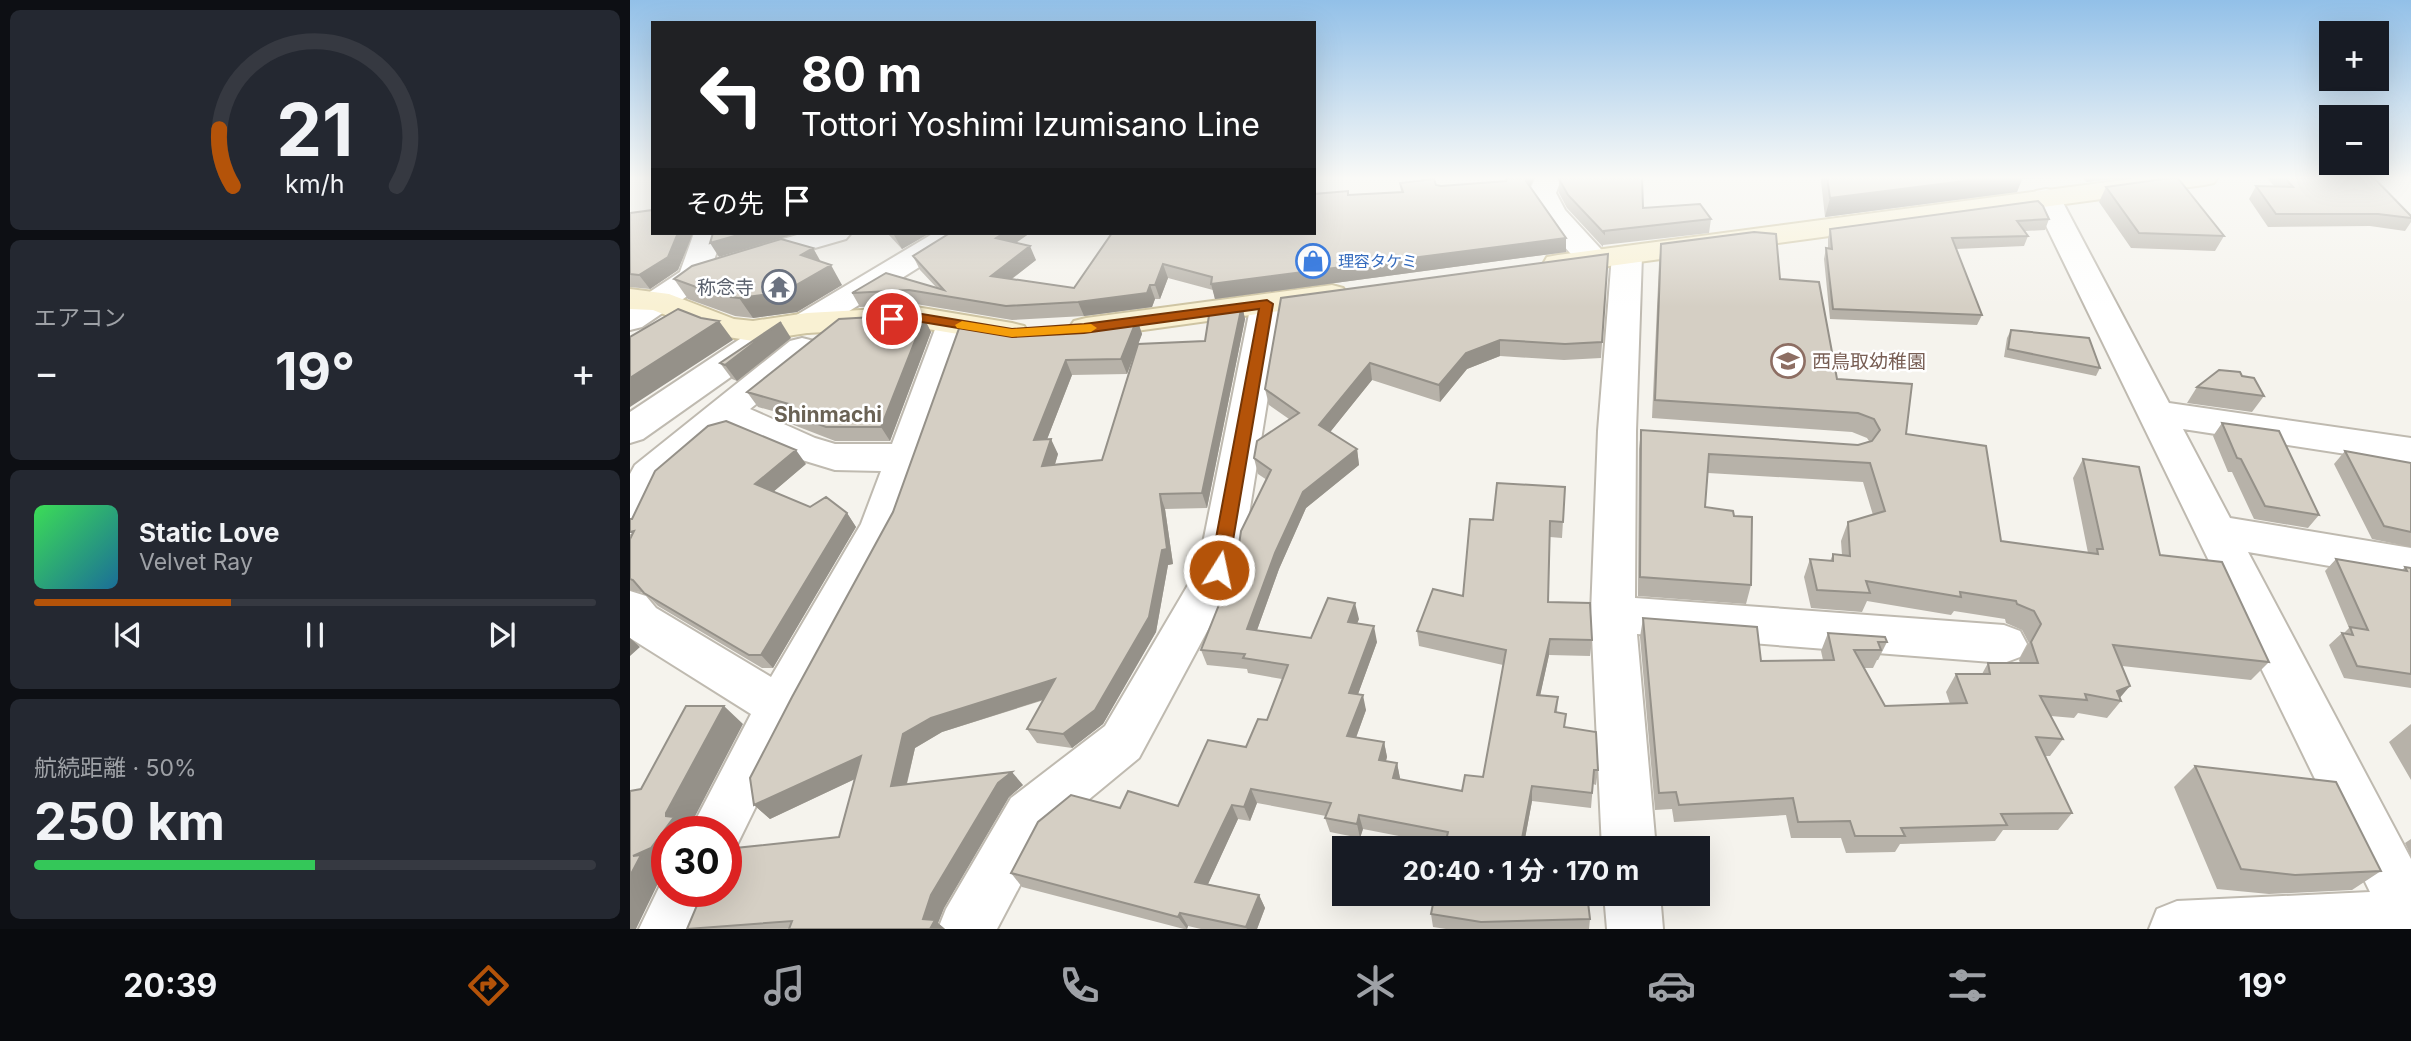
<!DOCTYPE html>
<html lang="ja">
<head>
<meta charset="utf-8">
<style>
  body { margin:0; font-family:Inter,"Noto Sans JP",sans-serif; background:#242831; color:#f1f3f6; height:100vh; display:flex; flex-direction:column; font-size:26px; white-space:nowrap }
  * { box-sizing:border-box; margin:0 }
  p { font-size:23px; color:#9ea1a6 }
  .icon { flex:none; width:38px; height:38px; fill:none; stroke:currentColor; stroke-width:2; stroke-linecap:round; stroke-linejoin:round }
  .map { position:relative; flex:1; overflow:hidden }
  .details { display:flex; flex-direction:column; gap:10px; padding:10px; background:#0d0f14; width:630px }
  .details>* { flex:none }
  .top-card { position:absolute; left:21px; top:21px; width:665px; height:214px; border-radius:0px; box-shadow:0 7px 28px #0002; background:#202124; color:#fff; overflow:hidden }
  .fabs { position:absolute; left:1689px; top:21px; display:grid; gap:14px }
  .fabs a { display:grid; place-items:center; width:70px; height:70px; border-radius:0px; background:#171b24; box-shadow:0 7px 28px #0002; font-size:35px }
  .speed { position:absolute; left:21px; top:816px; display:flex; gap:14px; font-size:35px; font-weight:700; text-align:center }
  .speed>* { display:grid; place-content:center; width:91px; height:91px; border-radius:50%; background:#171b24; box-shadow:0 7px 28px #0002; line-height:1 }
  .speed .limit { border:10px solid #d22; background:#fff; color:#111 }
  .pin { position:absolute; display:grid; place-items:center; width:60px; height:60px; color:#fff; margin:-30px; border:4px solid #fff; border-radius:50%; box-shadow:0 2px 7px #0007 }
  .me { position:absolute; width:77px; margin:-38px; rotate:10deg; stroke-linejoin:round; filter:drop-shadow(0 0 5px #0008) }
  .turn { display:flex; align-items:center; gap:24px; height:147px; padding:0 35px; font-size:32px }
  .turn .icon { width:91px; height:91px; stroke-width:2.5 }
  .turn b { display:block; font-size:49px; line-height:60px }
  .then { display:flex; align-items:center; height:66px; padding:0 35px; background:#0003; gap:14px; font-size:26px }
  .big { font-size:52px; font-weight:700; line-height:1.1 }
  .details .card { flex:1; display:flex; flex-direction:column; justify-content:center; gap:10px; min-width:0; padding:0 24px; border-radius:10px; background:#242831 }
  .details .dial { align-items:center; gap:0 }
  .dial svg { height:182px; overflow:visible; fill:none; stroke:#363941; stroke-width:7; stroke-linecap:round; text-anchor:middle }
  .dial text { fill:#f1f3f6; stroke:none }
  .song { display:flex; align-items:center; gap:21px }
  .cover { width:84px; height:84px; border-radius:10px; background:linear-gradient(135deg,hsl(130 70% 55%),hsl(200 70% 35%)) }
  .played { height:7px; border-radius:4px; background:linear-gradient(90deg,#b45309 35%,#363941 35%) }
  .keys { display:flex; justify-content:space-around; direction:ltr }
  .heat { display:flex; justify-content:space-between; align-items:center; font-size:38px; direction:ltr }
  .charge { height:10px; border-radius:5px; background:linear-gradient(90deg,#34c759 50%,#363941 0) }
  .trip { position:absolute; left:702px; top:836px; width:378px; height:70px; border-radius:0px; background:#171b24; box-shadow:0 7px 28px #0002; font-weight:700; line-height:70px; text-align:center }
  .tab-bar { display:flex; height:112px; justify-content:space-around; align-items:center; background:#090b0e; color:#9ea1a6 }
  .tab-bar .icon { width:49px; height:49px }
  .tab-bar .current { color:#b45309 }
  .tab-bar b { font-size:32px; color:#f1f3f6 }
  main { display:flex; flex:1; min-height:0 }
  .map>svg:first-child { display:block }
</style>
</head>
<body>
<main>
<section class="details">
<div class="card dial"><svg viewBox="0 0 100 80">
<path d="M14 69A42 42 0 1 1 86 69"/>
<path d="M14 69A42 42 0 0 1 8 44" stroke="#b45309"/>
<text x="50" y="56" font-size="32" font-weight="700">21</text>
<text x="50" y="72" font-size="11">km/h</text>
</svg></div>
<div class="card"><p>エアコン</p>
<div class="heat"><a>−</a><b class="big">19°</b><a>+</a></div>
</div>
<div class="card">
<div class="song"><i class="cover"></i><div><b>Static Love</b><p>Velvet Ray</p></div></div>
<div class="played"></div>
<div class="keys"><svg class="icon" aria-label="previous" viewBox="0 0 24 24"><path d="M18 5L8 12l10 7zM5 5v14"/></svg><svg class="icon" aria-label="pause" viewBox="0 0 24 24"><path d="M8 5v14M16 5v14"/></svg><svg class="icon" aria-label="next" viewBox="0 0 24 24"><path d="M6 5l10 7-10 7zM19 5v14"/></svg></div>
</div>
<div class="card"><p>航続距離 · 50%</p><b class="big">250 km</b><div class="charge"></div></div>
</section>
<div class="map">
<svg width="1781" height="929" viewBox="0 0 1781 929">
  <rect width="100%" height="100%" fill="#f5f3ed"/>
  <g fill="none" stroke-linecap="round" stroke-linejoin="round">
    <!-- minor casing -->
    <g stroke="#bfbab0" stroke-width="4">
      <path id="minor" d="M906 177H932L926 193 935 210 980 259 976 265C968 267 961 269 954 265 936 254 908 212 898 193Z
        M1416 189 1426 191 1430 197 1539 403 1781 438V464L1553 429 1600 518 1781 548V580L1618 552 1781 859V929H1519L1527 909 1547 901 1740 892 1402 197 1406 191Z
        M64 233H94L75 284 12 327 0 330V305L50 272Z
        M174 233H221L216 239 119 267 108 264 104 258 108 252Z
        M304 233H339L334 239 189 330 177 333 165 330 161 323 165 316Z
        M997 246 1008 249 1012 255 1006 431 1005 598 1374 625 1390 631 1397 644 1390 657 1374 663 1007 634 1026 849H972L961 614 968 431 982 255 986 249Z
        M637 294 648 297 653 304 610 570 509 758 417 834 367 929H308L316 909 381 798 475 726 568 568 621 304 626 297Z
        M324 314 336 317 341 324 271 526 173 710 105 849 96 852V831H60L121 714 0 638V591L16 596 26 608 141 677 231 524 251 471 205 470 159 456 98 428 35 483 14 530 0 534V474L5 465 160 341 172 338 184 341 189 349 184 357 120 409 185 438 205 444H262L307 324 312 317Z
        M137 326 149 329 154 336 149 343 13 439 0 443V412L125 329Z
        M37 871V891H83L67 929H9Z
        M974 894H1030L1033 929H977Z"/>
    </g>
    <!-- secondary casing -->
    <g stroke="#cec4a2" stroke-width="4">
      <path id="secondary" d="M1516 177H1588L1584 183 1574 185 928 273 917 271 913 264 917 257 928 255Z
        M702 285 713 288 718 295 713 302 456 338 444 335 439 328 444 321 456 318Z
        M0 289 39 294 104 319 123 321 177 313 286 307 382 323 394 326 399 333 394 340 382 343 286 327 177 333 123 341 86 335 23 310 0 309Z"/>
    </g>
    <!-- minor -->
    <use href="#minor" fill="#fff" fill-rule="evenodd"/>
    <!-- secondary -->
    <use href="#secondary" fill="#f9f1d3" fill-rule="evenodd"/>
  </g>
  <!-- wall -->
  <path fill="#b7b2a9" d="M877 177H905L900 186 936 252 585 299 583 290 538 278 530 299H525L522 307 454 316 382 320 286 304 230 307 222 293 306 287 290 270 283 256 320 233H400L386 243 406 260 382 279 444 288 482 233H684L718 195 771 192 770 183 806 185 811 186 876 181Z
    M1192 177H1498L1456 182 1453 178 1391 179 1387 192 1195 217 1191 181Z
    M1636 177H1743L1781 216V222L1775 231 1740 226 1638 227 1619 199 1626 186 1645 187Z
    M929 179 1013 208 1081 219 1079 233 973 245V247L937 208 929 193Z
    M1476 187 1594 236 1585 251 1501 248 1469 202Z
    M0 213 23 233H63L48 270 20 289 0 287Z
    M1419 219 1415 230 1395 231 1398 236 1394 246 1326 249 1352 315 1347 325 1200 319 1194 259 1196 248H1198V239L1200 229Z
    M257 233H300L272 249Z
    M1031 244 1150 279 1207 379 1276 434 1371 541 1458 553 1443 478 1453 459 1530 555 1639 662 1621 680 1492 666 1490 698 1491 701 1477 718 1448 713 1444 718 1421 716 1433 739 1420 756H1415L1442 813 1428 830H1373L1365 841 1270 844 1265 852 1216 853 1211 838H1161L1156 815 1044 822 1042 809 1025 810 1010 637 1013 618 1131 661 1193 660 1191 651 1198 633 1257 642 1248 660H1247L1243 668H1234L1255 706 1320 704 1316 692 1326 674H1352L1358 663H1390L1389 660 1399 643 1392 630 1376 623 1375 619 1324 611 1321 615 1237 601 1232 612 1181 608 1174 577 1180 559 1200 561 1203 554 1212 555 1211 541 1218 522 1243 515 1233 482 1078 473 1075 507 1121 585 1116 604 1008 596 1009 449 1011 430 1228 445 1239 441 1237 438 1222 432 1022 418 1029 263Z
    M183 248 191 262 212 285 167 312 123 318 105 316 58 299 44 279Z
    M978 254 971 358 934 360 870 356 837 369 810 402 742 380 700 432 727 449 729 465 676 508 649 569 627 630 681 638 729 619 727 623 747 642 728 694 736 710 726 738 754 742 757 757 756 761 767 763 770 779 832 791 853 777 873 665 789 646 787 631 833 596 863 520 935 487 932 538 920 537 918 602 962 640 960 656 919 655 910 695 928 697 927 712 935 727 968 770 966 785 963 784 961 808 902 801 893 849H814L815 845 733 829 730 838 700 832 695 818 696 816 627 803 620 821 608 819 578 884 629 895 635 908 627 929H571L558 926 557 929H554L392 887 381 873 490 808 548 806 616 747 637 720 652 679 618 673 617 669 577 665 571 650 609 555 608 551 637 480 628 474 624 458 659 419 639 405 635 389Z
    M612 305 615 319 577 508 535 509 543 564 538 565 526 632 473 724 442 748 407 743 397 729 414 700 312 732 285 748 277 784 393 785 379 797 314 908 308 923 315 929H57L209 837 225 779 140 819 124 805 375 331 448 327 507 319 512 334 497 374 442 375 417 439 428 454 425 464 472 460 575 341Z
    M294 318 301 332 260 441H205L156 422 150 413 128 407 117 392Z
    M1381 330 1470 368 1466 376 1374 357 1377 338Z
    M161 338 107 381 102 379 90 363Z
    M1612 376 1634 396 1622 412 1557 403 1567 387Z
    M1592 423 1689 515 1678 528 1624 519 1602 472H1598L1583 436Z
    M1715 451 1781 463V547L1742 539 1704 464Z
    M176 464 143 492 180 507 217 513 226 527 143 668H132L28 606 15 593 0 590V539Z
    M1706 559 1772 570 1775 567 1781 568V688L1714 678 1699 645 1712 633H1714L1719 628 1695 571Z
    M1781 724V780L1759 742Z
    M1565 766 1751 871 1722 890 1639 894 1587 889 1544 787Z
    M1781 839V856L1775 843Z
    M801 914 960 919 959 929H816L803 927Z"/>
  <!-- shaded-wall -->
  <path fill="#959189" d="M898 177H905L896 194V181Z
    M1366 177H1393L1387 192 1195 217 1200 198Z
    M1458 177H1498L1456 182Z
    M48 233H63L48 270 20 289 9 275Z
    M115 233H168L89 257 80 243Z
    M269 233H300L272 249 264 235Z
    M374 233H400L372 252 366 238Z
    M936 238V252L585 299 581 284Z
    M400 246 406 260 367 290 361 276Z
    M183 248 194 268 201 265 212 285 167 312 123 318 109 298Z
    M533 264 538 278 530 299 525 285Z
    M520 285 525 299 522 307 454 316 448 302Z
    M612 305 615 319 577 508 572 493Z
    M294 318 301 332 260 441 251 427Z
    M507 319 512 334 497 374 491 359Z
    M89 321 103 340 0 407V378Z
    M151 322 161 338 107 381 95 365Z
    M870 340V356L837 369 810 402 809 385 836 353Z
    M436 360 442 375 411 455 404 440Z
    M740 363 742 380 693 441 689 425Z
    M421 439 428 454 420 481 412 466Z
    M727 449 729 465 676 508 649 569 622 644 617 629 645 553 673 492Z
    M166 450 176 464 136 498 125 484Z
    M530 494 535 509 543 564 538 565 526 632 473 724 442 748 433 734Z
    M217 513 226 527 143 668 131 655Z
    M725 603 729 619 721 638 718 622Z
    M744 626 747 642 723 708 719 693Z
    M0 638 10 647 0 656Z
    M920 639 919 655 907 710V695Z
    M425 679 434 693 312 732 285 748 273 799 261 786 273 734 301 718Z
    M1500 686 1488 700 1487 691Z
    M733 695 736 710 721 751 717 736Z
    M94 706 113 724 59 828 63 831H37V867L32 869 34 871 6 929H0V876L3 856 36 816V813Z
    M754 742 757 757 752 774 749 760Z
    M231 756 244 770 140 819 124 805Z
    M767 763 770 778 766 792 763 778Z
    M382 772 393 785 379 797 314 908 308 923 315 929H300L293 919 301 895 368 783Z
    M902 786V801L893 849H890Z
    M621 789 627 803 620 821 614 807Z
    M602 805 608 819 573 895 565 882Z
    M729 815 733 829 730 838 727 824Z
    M629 895 635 908 627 929H617L616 927Z
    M550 913 558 926 557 929 548 917Z"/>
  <!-- building -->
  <path fill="#d5cfc4" stroke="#959189" stroke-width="2" d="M877 177H898L896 181 936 238 581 284 582 277 533 264 525 285H520L517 293 448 302 376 306 279 290 222 293 256 273 314 290 283 256 320 233H374L366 238 400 246 361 276 444 288 482 233H684V194L718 191V195L773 192 770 183 804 179 806 185 811 186 876 181Z
    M930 177H1012L1013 208 1070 204 1081 219 974 231V233L938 195 929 179Z
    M1197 177H1366L1200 198Z
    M1547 177 1594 236 1509 233 1476 187Z
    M1654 177H1743L1781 216V218L1748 214H1646L1626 186 1663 187Z
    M1408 201 1413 206 1419 219 1387 221 1398 236 1322 238 1352 315 1203 309 1196 248 1202 249 1200 229Z
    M23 210V233H48L38 257 9 275 0 274V213Z
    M1124 232 1146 234 1150 279 1189 282 1207 379 1282 384 1276 434 1356 446 1371 541 1468 554 1467 549H1473L1453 459 1509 467 1530 555 1592 562 1639 662 1483 645 1500 686 1487 691 1491 701 1455 694 1457 700 1410 696 1433 739 1406 737 1442 813 1371 814 1377 825 1271 828 1275 836H1225L1220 821 1168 822 1163 798 1049 805 1046 792 1029 793 1013 618 1127 627 1131 661 1204 660 1198 633 1255 637 1257 642H1248L1251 650H1224L1255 706 1337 703 1326 674H1360L1358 663H1408L1401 642 1411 624 1404 611 1387 604 1386 601 1330 592 1331 597 1236 581 1240 593 1187 590 1180 559 1203 561V554L1220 556 1218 522 1255 511 1240 463 1079 454 1075 507 1103 511 1104 516 1122 517 1121 585 1010 577 1011 430 1228 445 1242 441 1250 430 1244 419 1228 413 1025 400 1031 244Z
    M83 233H115L80 243Z
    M151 239 183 248 171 255 201 265 154 292 109 298 91 296 44 279 62 266Z
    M978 254 972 342 935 344 870 340 836 353 809 385 740 363 689 425 727 449 673 492 645 553 617 629 681 638 698 598 725 603 718 622 744 626 719 693 733 695 717 736 754 742 749 760 767 763 763 778 832 791 835 775 853 777 876 650 787 631 803 589 833 596 840 519 863 520 867 483 935 487 933 522 920 521 918 602 960 603 962 640 920 639 907 695 928 697 925 712 936 714 934 727 966 732 968 770H964L962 793 902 786 890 849H814L818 832 729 815 727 824 695 818 701 803 621 789 614 807 602 805 565 882 629 895 616 927 550 913 548 917 381 873 408 822 441 795 490 808 498 791 548 806 578 740 616 747 628 719 637 720 658 665 613 658 615 654 571 650 610 552 608 551 611 531 641 470 624 458 627 441 669 413 635 389 651 298Z
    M612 305 572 493 530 494 537 549 532 550 519 617 465 710 433 734 397 729 425 679 301 718 273 734 261 786 382 772 368 783 301 895 293 919 305 920 300 929H159L162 921 57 929 73 891H96V849L209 837 231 756 124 805 120 778 162 697 263 512 331 323 375 331 448 327 507 319 491 359 436 360 404 440 421 439 412 466 472 460 508 344 575 341 580 309Z
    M48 309 71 318 89 321 0 378V337Z
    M278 315 294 318 251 427H196L146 408 159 404 117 392 209 319Z
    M151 322 95 365 90 363Z
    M1381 330 1459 338 1470 368 1378 349Z
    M1589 370 1610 372 1612 376 1624 378 1634 396 1567 387Z
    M96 421 166 450 125 484 180 507 196 497 217 513 131 655H119L14 593 3 580 0 579V539L4 531 0 532V519H2L25 471 78 426Z
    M1592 423 1649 431 1689 515 1635 506 1611 459 1607 458Z
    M1715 451 1781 463V532L1754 526Z
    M1706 559 1777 571 1775 567 1781 568V674L1727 666 1712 633 1723 635 1720 627 1738 630Z
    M56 706H94L36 813V816L44 817 21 848 3 856 11 855 0 876V791L11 789Z
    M1565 766 1706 782 1751 871 1665 875 1611 869Z
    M805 894H957L960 919 851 922 801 914Z"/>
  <!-- sky -->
  <linearGradient id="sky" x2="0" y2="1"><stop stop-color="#92c0e8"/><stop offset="0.58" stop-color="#fafaf7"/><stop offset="1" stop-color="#fafaf7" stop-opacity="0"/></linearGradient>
  <rect width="1781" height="307" fill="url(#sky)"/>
  <!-- route -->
  <path fill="#b45309" stroke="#753606" stroke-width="2" d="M637 300 643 304 598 570 595 575H583L580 570 629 309 454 333 382 337 286 321 262 323 256 319 262 315 286 313 382 329 454 324Z"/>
  <!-- slow -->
  <path fill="#f59e0b" d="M332 321 382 329 461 324 467 328 461 332 382 337 327 328 325 325Z"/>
  <!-- icons -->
  <defs>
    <g id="shop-ring" transform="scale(1.75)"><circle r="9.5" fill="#fff" stroke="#3f7fe0" stroke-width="1.5"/><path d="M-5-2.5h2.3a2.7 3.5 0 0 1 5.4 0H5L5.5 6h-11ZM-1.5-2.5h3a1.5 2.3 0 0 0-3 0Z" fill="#3f7fe0"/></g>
    <g id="temple-ring" transform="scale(1.75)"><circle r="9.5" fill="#fff" stroke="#6b7280" stroke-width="1.5"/><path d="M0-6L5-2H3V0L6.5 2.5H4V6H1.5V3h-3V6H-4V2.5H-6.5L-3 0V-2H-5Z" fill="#6b7280"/></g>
    <g id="school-ring" transform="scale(1.75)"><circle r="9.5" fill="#fff" stroke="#8d6e63" stroke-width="1.5"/><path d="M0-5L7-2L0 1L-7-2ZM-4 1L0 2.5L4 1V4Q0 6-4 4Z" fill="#8d6e63"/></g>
  </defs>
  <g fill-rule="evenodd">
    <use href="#shop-ring" x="683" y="261"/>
    <use href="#temple-ring" x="149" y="287"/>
    <use href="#school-ring" x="1158" y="361"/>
  </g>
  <g text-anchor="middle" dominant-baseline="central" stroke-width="5" stroke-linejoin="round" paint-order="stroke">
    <!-- far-shop labels -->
    <g font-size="16" fill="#366cbe" stroke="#fff" text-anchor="start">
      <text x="708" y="261">理容タケミ</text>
    </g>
    <!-- worship labels -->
    <g font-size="19" fill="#5b616d" stroke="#fff" text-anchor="end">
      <text x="124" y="287">称念寺</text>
    </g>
    <!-- education labels -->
    <g font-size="19" fill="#785e54" stroke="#fff" text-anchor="start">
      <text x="1182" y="361">西鳥取幼稚園</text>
    </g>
    <!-- neighbourhood labels -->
    <g font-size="21" font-weight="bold" fill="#6a6254" stroke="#fff">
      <text x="198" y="414">Shinmachi</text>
    </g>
  </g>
</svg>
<div class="fabs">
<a>+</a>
<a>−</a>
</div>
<div class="speed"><div class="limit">30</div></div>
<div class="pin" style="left:262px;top:319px;background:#d93025"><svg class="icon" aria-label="arrive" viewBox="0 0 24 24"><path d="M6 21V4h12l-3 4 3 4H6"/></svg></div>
<svg class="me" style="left:589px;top:570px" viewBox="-20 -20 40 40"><circle r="17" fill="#b45309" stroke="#fff" stroke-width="3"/><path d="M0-11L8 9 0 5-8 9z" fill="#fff"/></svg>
<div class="trip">20:40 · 1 分 · 170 m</div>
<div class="top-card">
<div class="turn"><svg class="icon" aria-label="left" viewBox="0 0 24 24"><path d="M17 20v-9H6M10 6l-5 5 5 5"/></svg><div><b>80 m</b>Tottori Yoshimi Izumisano Line</div></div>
<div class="then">その先<svg class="icon" aria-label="arrive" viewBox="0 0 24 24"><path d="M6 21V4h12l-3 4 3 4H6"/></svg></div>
</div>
</div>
</main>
<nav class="tab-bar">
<b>20:39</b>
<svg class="icon current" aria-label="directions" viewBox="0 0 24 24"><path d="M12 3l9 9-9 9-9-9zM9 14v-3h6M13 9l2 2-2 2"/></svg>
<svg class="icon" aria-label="music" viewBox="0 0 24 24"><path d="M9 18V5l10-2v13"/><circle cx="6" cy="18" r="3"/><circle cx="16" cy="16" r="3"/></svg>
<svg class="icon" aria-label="phone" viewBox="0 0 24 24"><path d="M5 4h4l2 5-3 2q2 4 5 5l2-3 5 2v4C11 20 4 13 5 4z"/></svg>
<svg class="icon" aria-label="climate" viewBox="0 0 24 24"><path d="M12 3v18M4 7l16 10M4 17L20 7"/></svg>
<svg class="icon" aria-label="car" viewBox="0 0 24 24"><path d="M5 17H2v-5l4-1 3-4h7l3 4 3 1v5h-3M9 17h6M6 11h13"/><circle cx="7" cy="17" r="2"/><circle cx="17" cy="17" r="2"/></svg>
<svg class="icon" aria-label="filters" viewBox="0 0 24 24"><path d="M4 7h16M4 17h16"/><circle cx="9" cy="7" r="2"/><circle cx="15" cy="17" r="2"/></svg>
<b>19°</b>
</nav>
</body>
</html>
